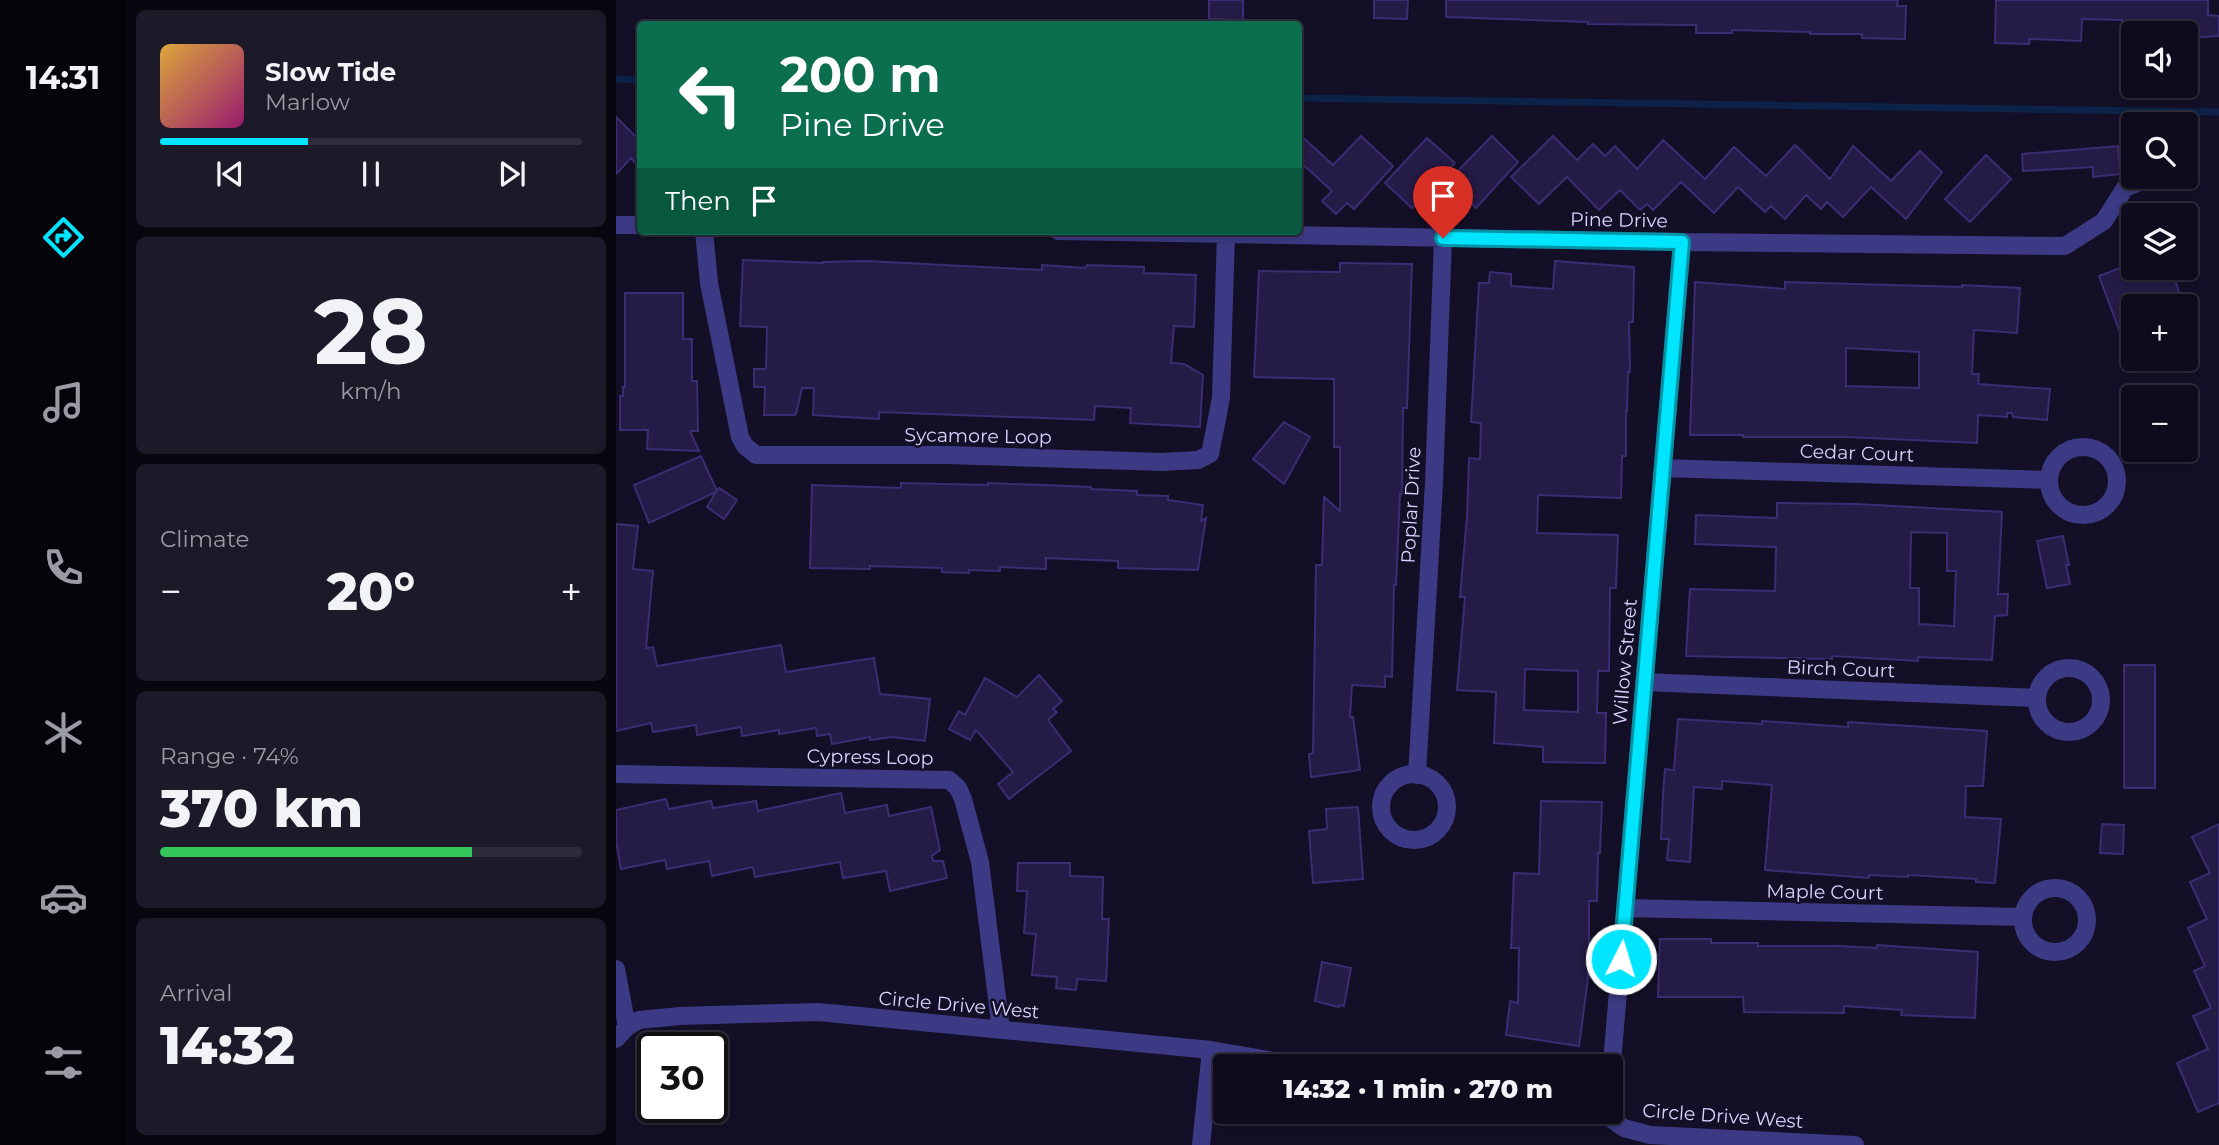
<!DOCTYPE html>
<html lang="en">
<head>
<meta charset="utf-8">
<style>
  body { margin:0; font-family:Montserrat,sans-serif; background:#1c1929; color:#f1f3f6; height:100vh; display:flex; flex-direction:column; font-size:26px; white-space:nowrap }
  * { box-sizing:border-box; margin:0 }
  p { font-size:23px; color:#9b9ba3 }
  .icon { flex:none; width:38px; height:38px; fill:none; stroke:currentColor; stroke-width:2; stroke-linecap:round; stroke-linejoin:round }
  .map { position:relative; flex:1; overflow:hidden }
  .side { display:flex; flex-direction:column; gap:10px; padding:10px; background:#08060f; width:490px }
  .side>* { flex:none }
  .top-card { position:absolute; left:21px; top:21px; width:665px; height:214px; border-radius:7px; box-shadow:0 4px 10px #0003,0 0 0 2px #2e2b3b; background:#0b6e4f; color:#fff; overflow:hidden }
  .tools { position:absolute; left:1505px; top:21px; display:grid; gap:14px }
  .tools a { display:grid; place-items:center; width:77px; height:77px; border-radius:7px; background:#0e0b1c; box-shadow:0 4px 10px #0003,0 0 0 2px #2e2b3b; font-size:35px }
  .speed { position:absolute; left:21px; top:1032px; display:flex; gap:14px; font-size:35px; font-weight:700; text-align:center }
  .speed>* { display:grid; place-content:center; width:91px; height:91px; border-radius:50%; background:#0e0b1c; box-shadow:0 4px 10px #0003,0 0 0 2px #2e2b3b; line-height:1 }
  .speed .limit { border:4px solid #111; border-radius:10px; background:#fff; color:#111 }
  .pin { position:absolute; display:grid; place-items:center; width:60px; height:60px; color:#fff; margin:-72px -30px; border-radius:50% 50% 50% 0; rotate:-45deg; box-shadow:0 0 7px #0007 }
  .pin .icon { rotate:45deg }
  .me { position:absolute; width:77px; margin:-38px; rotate:5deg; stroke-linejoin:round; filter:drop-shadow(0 0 5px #0008) }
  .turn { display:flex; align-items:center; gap:24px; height:147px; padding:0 28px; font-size:32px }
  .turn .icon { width:91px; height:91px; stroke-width:2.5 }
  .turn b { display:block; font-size:49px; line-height:60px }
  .then { display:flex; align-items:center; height:66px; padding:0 28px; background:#0003; gap:14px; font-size:26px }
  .big { font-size:52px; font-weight:800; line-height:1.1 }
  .side .card { flex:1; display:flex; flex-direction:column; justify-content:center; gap:10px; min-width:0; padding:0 24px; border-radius:10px; background:#1c1929 }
  .side .dial { align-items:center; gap:0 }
  .dial b { font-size:91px; line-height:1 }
  .song { display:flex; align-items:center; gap:21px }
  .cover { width:84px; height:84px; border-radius:10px; background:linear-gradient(135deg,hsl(40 70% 55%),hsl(320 70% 35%)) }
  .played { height:7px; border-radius:4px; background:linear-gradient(90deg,#00e5ff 35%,#2e2b3b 35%) }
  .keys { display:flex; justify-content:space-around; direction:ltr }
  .heat { display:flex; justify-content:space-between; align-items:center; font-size:38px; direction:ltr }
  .charge { height:10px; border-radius:5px; background:linear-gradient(90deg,#34c759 74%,#2e2b3b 0) }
  .trip { position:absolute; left:597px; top:1054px; width:410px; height:70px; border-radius:7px; background:#0e0b1c; box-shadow:0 4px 10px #0003,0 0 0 2px #2e2b3b; font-weight:800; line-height:70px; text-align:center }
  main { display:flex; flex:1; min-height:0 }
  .menu { display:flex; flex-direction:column; width:126px; justify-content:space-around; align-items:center; background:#06040b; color:#9b9ba3 }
  .menu .icon { width:49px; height:49px }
  .menu .current { color:#00e5ff }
  .menu b { font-size:32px; color:#f1f3f6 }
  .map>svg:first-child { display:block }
</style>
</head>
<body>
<main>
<nav class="menu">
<b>14:31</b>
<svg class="icon current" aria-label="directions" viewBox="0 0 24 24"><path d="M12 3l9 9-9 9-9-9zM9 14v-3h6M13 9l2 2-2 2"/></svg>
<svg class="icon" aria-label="music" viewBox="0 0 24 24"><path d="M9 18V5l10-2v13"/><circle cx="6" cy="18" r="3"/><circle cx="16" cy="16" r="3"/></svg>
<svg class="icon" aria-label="phone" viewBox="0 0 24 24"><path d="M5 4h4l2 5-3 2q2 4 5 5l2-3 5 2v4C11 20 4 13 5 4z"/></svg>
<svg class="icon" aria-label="climate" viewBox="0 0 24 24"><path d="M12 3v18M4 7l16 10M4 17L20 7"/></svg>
<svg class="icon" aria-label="car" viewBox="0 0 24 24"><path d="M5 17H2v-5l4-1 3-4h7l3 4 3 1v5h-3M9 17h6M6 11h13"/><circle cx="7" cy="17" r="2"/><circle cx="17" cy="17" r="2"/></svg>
<svg class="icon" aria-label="filters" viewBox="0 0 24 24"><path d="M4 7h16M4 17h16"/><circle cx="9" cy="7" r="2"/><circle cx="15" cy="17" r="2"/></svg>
</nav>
<section class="side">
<div class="card">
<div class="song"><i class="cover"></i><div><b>Slow Tide</b><p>Marlow</p></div></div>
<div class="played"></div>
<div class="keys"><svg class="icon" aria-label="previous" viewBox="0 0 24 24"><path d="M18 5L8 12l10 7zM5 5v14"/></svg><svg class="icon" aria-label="pause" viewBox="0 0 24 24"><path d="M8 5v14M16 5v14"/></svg><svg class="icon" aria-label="next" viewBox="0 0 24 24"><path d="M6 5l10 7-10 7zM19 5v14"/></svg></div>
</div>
<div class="card dial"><b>28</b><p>km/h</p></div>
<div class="card"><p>Climate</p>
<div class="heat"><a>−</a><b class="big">20°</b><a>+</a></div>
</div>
<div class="card"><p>Range · 74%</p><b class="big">370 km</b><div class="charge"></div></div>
<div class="card"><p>Arrival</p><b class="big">14:32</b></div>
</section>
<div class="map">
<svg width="1603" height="1145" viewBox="0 0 1603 1145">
  <rect width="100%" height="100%" fill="#130f26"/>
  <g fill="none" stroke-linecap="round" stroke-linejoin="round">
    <!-- stream -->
    <path stroke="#0c2248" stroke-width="7" d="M0 79 24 80
      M682 98 1603 112"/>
  </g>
  <!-- building -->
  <path fill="#241b47" stroke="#3b2d73" stroke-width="2" fill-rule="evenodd" d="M593 0H627V20L593 19Z
    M758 0H792L791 19 758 18Z
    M830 0H1282L1281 6H1290L1289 39 1246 38V34H1194V32L1116 30V33H1080V25L972 24V22L830 17Z
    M1380 0H1592V15L1603 16V36L1570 38V33H1506V20L1466 19 1465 41 1413 39V44L1379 43Z
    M0 117 24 141V168L15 158 0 174Z
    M682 133 717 165 745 136 777 166 738 209 731 203 720 214 706 201 716 191 682 160Z
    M876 136 902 162 860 208 832 181Z
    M937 136 961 160 977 144 989 156 999 146 1021 169 1047 140 1089 179 1118 147 1150 176 1179 145 1214 179 1237 146 1275 181 1304 151 1326 172 1290 219 1255 187 1227 217 1211 202 1205 209 1190 195 1169 219 1155 206 1149 212 1122 187 1098 213 1065 182 1037 210 1031 204 1024 210 1004 190 983 210 951 177 923 204 895 177Z
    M811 138 839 163 796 208 769 183Z
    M1502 146 1504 174 1477 177V167L1407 171 1406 154Z
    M1370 155 1395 179 1354 222 1329 199Z
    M127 260 207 263V262L250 261 426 270V265L470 268 471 265 528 267V273L580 275 578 327 558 326 555 363 568 364 587 375 584 427 514 423 515 408 479 406 478 420 263 412V419L197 415 198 388H186L180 414 178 415H148L149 387H138V369H150L151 327 124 326Z
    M939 261 1018 267 1017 322H1013L1014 372H1012L1011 411H1010V456H1006L1005 498 922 495 921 533 1002 535 1000 588H994L993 671H982L981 713H990L989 763 927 762V747L878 743 880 692 841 690 849 597H844L851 516 853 458 864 459 865 423 855 422 863 283H873L874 272 895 274V286L937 289ZM909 669 962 671V712L908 710Z
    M724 263 796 264 791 408H787L786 494H784L780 585H778L776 677 769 676V687L736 685 734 717H737L744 770 695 777 693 754 697 753 700 565H706L708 497 724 511V447H718V379L638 377 643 271 724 272Z
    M1517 263V268H1555L1566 301 1554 306H1517V362H1515L1483 276Z
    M1079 282 1169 289V282L1346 287V285L1404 288 1401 333 1358 330 1356 374H1363L1362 384 1434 389 1431 420 1397 417 1396 413H1391V417L1362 415 1361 443 1229 437H1127V435H1074ZM1230 348 1303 352V388L1230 386Z
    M9 293H67V339H76V381H81L82 431H74L83 451 31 449 32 430H4V396H7V387H9Z
    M668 422 694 437 668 484 637 459Z
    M85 456 101 491 103 488 121 500 108 519 91 507 100 492 33 523 18 485Z
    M285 483 372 485V483L475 487V489L521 491V495L552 496V500L587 505 585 521 590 518 582 570 502 568V561L430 558V569L384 567V571L353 570V573L326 572V568L254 566V569L194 568 196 485 285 488Z
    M1161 503 1241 504 1386 512 1382 594H1392L1391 615 1379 616 1376 660 1302 657V661L1216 656V659L1070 656 1074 589 1159 591 1160 547 1079 544 1080 515 1161 518ZM1295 532 1331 533V571H1340L1338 626 1303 624V588H1294Z
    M0 524 22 526 17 569 37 571 30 648 37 647 41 666 165 645 170 672 258 658 264 694 314 699 309 741 276 737 254 740V737L216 744 214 734 201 736 200 728 163 734V730L126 736 125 727 81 735 80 725 37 732 35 723 0 731Z
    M1447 536 1453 565H1450L1454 584 1431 588 1421 541Z
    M1508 665H1539V788H1508Z
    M423 675 446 701 437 709 441 712 432 720 455 751 393 799 382 784 397 772 360 730 354 740 333 729 343 711 349 715 369 678 401 697Z
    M1062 719 1146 724V721L1232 727V722L1371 731 1367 786H1350L1349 817 1385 819 1379 883 1360 882V879L1292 875V877L1253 875V878L1149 870 1156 785 1106 781V789L1078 787 1074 862 1051 860 1053 839H1045L1047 795 1049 769 1058 770Z
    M225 793 229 813 271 805 273 816 315 807 324 850 316 856 317 861H327L331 878 274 891 270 871 227 878 224 862 139 877 137 867 96 876 93 861 51 869 49 860 5 869 0 840V810L50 799 53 809 95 801 97 808 140 801 142 811Z
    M925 801 986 802 984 853H982L981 901H973V971L963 1046 890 1035 894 1001 902 1003 903 948H895L898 873 923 874Z
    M742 807 747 879 697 883 693 831 711 829 710 809Z
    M1486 824 1508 825 1507 854 1484 853Z
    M1603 824V1103L1582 1112 1561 1063 1592 1049 1577 1016 1595 1008 1578 971 1589 966 1572 928 1591 919 1574 882 1594 873 1576 837Z
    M402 863H454V876L487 877 486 919H493L490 981 461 979 460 990 440 988 441 977 416 975 420 934 408 933 411 891H401Z
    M1044 939H1095V943H1142V946H1222L1261 948V945L1362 952 1359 1018 1285 1015 1286 1010 1228 1006V1013L1128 1012 1127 997H1042Z
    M706 962 735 968 728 1006 724 1005 723 1007 699 1001Z"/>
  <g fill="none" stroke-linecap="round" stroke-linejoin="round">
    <!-- street -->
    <path stroke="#3d3a85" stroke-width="18" d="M1570 163 1574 161
      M0 225H24
      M88 231 93 283 124 437 129 446 140 455H331L546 462 582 460 594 454 605 398 610 234
      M442 231 1066 242 1449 246 1488 221 1509 188 1536 177
      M1433 481a34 34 0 1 1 68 0a34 34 0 1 1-68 0Z
      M1047 468 1433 480
      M1421 700a32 32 0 1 1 64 0a32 32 0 1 1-64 0Z
      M1028 682 1421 698
      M0 774 333 780 342 788 347 799 364 862 385 1030
      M765 807a33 33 0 1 1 66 0a33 33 0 1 1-66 0Z
      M801 775 818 483 827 238
      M1407 920a32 32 0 1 1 64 0a32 32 0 1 1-64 0Z
      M1010 908 1407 917
      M0 969 11 1027
      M0 1039 11 1027 23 1020 64 1016 202 1012 595 1050 687 1066
      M994 1086 1066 242
      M978 1111 991 1116 1008 1128 1034 1135 1239 1145
      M585 1145 595 1050"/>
  </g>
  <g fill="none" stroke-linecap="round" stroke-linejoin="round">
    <!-- route casing -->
    <g stroke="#0095a6" stroke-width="18">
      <path id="route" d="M827 238 1066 242 1005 959"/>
    </g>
    <!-- route -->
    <use href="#route" stroke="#00e5ff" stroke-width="12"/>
  </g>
  <g text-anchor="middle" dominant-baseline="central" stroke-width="5" stroke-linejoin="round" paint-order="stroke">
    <!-- street labels -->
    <g font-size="19" fill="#d9d4ff" stroke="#130f26">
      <text transform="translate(1003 220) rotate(1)">Pine Drive</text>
      <text transform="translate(362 436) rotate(1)">Sycamore Loop</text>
      <text transform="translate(1241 453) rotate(2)">Cedar Court</text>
      <text transform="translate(795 505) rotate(-87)">Poplar Drive</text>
      <text transform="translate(1009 662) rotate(-85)">Willow Street</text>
      <text transform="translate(1225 669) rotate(2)">Birch Court</text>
      <text transform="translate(254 757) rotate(1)">Cypress Loop</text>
      <text transform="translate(1209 892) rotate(1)">Maple Court</text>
      <text transform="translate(343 1005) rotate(5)">Circle Drive West</text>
      <text transform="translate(1107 1116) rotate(4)">Circle Drive West</text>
    </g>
  </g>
</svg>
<div class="tools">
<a><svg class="icon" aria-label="sound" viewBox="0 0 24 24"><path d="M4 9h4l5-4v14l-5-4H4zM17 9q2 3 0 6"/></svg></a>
<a><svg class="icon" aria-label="search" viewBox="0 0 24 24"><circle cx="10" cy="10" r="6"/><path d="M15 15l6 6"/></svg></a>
<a><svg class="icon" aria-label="layers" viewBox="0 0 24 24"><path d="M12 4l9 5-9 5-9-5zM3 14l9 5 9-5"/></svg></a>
<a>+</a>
<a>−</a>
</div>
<div class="speed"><div class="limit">30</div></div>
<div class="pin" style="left:827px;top:238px;background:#d93025"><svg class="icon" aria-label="arrive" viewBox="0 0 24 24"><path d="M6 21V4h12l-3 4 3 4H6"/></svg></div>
<svg class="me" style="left:1005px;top:959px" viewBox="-20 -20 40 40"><circle r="17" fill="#00e5ff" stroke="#fff" stroke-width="3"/><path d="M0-11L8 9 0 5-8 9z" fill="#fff"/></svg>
<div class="trip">14:32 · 1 min · 270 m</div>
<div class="top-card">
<div class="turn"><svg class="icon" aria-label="left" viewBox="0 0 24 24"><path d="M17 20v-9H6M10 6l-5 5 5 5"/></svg><div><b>200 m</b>Pine Drive</div></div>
<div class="then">Then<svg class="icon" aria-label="arrive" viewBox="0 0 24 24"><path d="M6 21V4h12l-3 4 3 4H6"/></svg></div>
</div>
</div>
</main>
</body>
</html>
